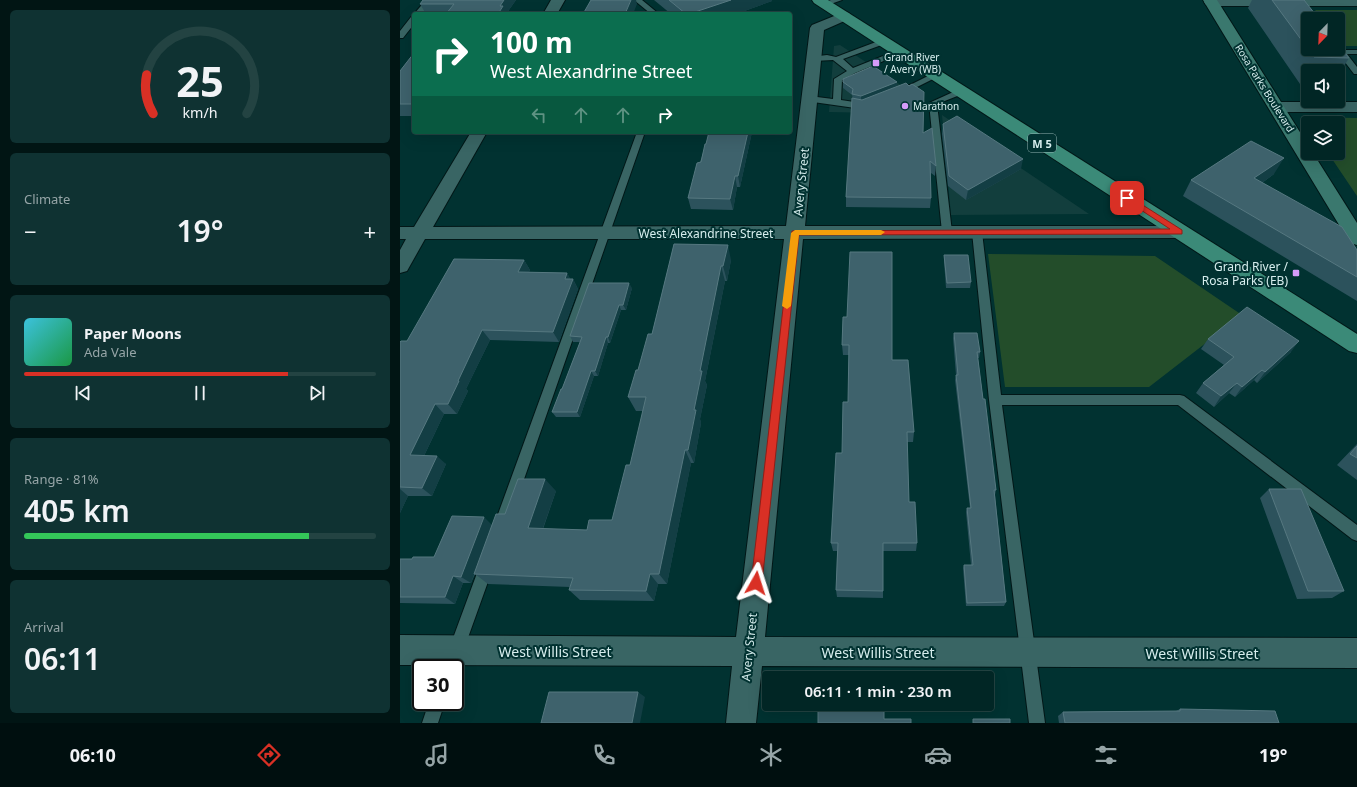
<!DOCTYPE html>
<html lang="en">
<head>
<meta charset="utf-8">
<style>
  body { margin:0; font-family:"Noto Sans",sans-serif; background:#0f3232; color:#f1f3f6; height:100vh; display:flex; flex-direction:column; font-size:15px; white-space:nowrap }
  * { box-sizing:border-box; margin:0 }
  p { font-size:13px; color:#96a5a7 }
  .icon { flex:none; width:22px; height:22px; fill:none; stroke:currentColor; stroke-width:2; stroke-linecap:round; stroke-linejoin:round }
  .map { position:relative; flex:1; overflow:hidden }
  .panel { display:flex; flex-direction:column; gap:10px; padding:10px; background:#011514; width:400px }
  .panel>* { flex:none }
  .guide { position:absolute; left:12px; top:12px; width:380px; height:122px; border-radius:4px; box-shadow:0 4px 16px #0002,0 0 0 1px #234342; background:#0b6e4f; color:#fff; overflow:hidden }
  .needle { width:26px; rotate:203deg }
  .tools { position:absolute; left:901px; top:12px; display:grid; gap:8px }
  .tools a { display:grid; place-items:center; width:44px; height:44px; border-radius:4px; background:#012625; box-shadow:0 4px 16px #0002,0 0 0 1px #234342; font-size:20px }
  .speed { position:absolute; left:12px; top:659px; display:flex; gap:8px; font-size:20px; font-weight:700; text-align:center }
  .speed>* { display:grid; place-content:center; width:52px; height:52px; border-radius:50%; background:#012625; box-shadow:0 4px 16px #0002,0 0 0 1px #234342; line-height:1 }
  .speed .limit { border:2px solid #111; border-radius:6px; background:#fff; color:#111 }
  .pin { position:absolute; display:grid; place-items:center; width:34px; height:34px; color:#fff; margin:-17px; border-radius:8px; box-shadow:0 2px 6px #0006 }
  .me { position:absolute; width:44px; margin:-22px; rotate:6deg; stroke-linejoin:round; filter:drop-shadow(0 0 3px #0008) }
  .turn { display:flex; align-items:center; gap:14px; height:84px; padding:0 12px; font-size:18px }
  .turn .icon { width:52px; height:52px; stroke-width:2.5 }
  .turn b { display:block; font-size:28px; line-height:34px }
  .lanes { display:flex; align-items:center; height:38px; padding:0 12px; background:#0003; justify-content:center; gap:20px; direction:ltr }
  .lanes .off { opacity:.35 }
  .big { font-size:30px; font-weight:600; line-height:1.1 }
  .panel .widget { flex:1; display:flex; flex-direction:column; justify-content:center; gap:6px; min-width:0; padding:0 14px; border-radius:6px; background:#0f3232 }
  .panel .dial { align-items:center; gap:0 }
  .dial svg { height:104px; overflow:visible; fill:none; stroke:#234342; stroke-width:7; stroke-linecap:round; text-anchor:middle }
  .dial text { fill:#f1f3f6; stroke:none }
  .song { display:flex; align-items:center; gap:12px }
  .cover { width:48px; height:48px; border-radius:6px; background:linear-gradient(135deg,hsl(190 70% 55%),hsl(140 70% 35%)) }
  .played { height:4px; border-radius:2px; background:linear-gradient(90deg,#d93025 75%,#234342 75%) }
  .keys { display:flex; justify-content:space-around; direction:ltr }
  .heat { display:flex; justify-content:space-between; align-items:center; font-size:22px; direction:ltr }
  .charge { height:6px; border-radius:3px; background:linear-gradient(90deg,#34c759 81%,#234342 0) }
  .trip { position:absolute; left:362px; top:671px; width:232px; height:40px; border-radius:4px; background:#012625; box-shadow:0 4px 16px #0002,0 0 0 1px #234342; font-weight:600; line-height:40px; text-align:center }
  .menu { display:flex; height:64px; justify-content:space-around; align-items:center; background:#000f0f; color:#96a5a7 }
  .menu .icon { width:28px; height:28px }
  .menu .selected { color:#d93025 }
  .menu b { font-size:18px; color:#f1f3f6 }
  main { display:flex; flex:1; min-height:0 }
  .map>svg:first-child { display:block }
</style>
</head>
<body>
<main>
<section class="panel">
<div class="widget dial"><svg viewBox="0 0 100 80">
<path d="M14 69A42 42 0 1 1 86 69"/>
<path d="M14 69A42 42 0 0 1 9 39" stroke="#d93025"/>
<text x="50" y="56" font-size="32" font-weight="700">25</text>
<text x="50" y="72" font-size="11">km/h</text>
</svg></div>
<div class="widget"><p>Climate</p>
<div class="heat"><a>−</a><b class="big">19°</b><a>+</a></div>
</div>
<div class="widget">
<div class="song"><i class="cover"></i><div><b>Paper Moons</b><p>Ada Vale</p></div></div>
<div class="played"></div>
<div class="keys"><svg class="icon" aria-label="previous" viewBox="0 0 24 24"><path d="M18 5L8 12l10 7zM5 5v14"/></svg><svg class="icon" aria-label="pause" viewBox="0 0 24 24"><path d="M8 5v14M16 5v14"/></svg><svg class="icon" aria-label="next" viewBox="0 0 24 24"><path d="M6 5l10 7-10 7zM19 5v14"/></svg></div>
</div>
<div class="widget"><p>Range · 81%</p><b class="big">405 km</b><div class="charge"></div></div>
<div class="widget"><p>Arrival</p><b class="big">06:11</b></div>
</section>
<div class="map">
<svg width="957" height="723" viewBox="0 0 957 723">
  <rect width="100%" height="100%" fill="#013231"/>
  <!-- built -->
  <path fill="#123e3d" d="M440 45 525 101 524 114 429 112 434 46Z
    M542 115 689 214 551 215Z"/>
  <!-- green -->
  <path fill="#234d2a" d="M915 10H957V46H944L938 38V19H923Z
    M905 117 957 118V196L928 153H938V123H909Z
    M588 254 755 256 842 315 749 387H605Z"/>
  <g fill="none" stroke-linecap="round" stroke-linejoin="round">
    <!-- lane casing -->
    <g stroke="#021717" stroke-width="2">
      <path id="lane" d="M26 0H34L22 14H14Z
        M234 0H242L259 14H251Z
        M431 0H442L425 6 421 4Z
        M11 17H14V24L3 38H0V31Z
        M484 39H487V43L443 59 453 68 498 50H501L505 52 455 73 442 80 441 100 461 103 470 102 471 104 462 109 406 101 405 99 409 96 433 99 434 79 447 71 433 60 414 61 410 59 411 57 427 55 436 57Z
        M938 46 943 50H957V54H947L957 67V74H954L935 49H938Z
        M534 73H537L541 75 503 94 500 95 496 92Z
        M562 88 565 89 566 91 565 93 537 104 552 232 547 235 542 232 529 103Z
        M237 132H245L107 528 105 533 100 535 95 533 93 528Z
        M577 229 582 232 601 395H780L784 396 957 525V541L952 539 778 405H602L645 723H629L589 400 572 232Z
        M87 558 92 560 94 565 55 674V668H42L80 565 82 560Z
        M29 702H45L38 723H22Z"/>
    </g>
    <!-- street casing -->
    <g stroke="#021717" stroke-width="2">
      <path id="street" d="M151 0H165L157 14H143Z
        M806 0H957V6H811L806 5 804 2Z
        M444 12 449 13 451 16 449 19 424 30 405 226H779L786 227 788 232 786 237 779 238 403 239 365 637 957 638V668L362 666 356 723H326L332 666 0 665V635L336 637 384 239H25L7 271 0 273V250L6 239H0V227H14L71 132H87L33 227 386 226 410 28 412 25Z
        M877 102H957V112H877L871 110 869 107 871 104Z"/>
    </g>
    <!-- secondary casing -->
    <g stroke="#021717" stroke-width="2">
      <path id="secondary" d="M803 0H817L908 145V153H913L957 223V245L950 243Z"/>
    </g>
    <!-- primary casing -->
    <g stroke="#021717" stroke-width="2">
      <path id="primary" d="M412 0H428L957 334V353L949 351 414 3Z"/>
    </g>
    <!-- lane -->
    <use href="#lane" fill="#396564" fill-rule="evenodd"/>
    <!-- street -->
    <use href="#street" fill="#396564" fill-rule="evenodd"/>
    <!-- secondary -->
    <use href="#secondary" fill="#3a786e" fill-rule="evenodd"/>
    <!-- primary -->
    <use href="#primary" fill="#3b8a78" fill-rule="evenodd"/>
  </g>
  <!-- wall -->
  <path fill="#2c525c" d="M23 0H116L106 14H26L20 4Z
    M254 0H372V1L336 14H271Z
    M852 0H904L949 58 938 76V71H908V84H900L848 8Z
    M14 53V116H0V71Z
    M443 82 497 87 523 133 536 166 535 176 531 173V198L530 208 446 207V197L453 99 452 95 443 88Z
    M543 124 621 169 566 200 548 186 542 134Z
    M309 132H352L340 187H337L333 210 291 209 288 198 306 144Z
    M874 174 862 183 957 250V301L783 196 791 180Z
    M274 244 331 260 327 281H325L305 381 307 385 300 419 301 423 294 463H291L267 584H258L254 601 180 600 169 590 170 587 88 584 75 574 71 583H63L55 604 0 603V559H12L34 557 92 525 105 514 156 491 143 529 187 530 212 520 230 465 243 411H236L228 397 252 334Z
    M544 255 571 282 570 288H546L544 261Z
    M124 260 130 270 129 272 167 273 170 279H173L178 289 159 342 90 340 66 389 68 391 57 414H44L24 456 46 464 32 496H8L0 513V342L7 341Z
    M232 288 226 310H221L210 343H208L198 376H194L180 417H156L152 412 162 389 180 342H173L170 336Z
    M443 317 492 360 514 432 513 442H507L509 502 517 543 516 551H483V598L437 597 436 590 437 551H433L431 543 448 402 449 355H443L442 345Z
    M554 333 580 352 579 358H578L583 399 596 490 595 495 606 602 604 606H566L563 568 564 565H571L566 512 567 508H570L555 380 556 375 553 338Z
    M808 339 891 352 857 383 854 380 835 397 829 393 814 407 796 393 803 383 824 365 801 349Z
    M957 444V480L937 465Z
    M869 489 944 591 932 598 897 599 860 498Z
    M780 709 879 723H659L658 716 663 712 776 711Z"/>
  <!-- shaded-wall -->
  <path fill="#133e44" d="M104 0H116L106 14H98L100 6Z
    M231 0H236L237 4 233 14H225Z
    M331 0H372V1L336 14H289Z
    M497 82V88L461 101V96Z
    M348 132H352L340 187 338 176Z
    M884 158 874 174 845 195 854 178Z
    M623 159 621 169 566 200 568 190Z
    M335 176 337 187 333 210 330 199Z
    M328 245 331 260 327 281 323 266Z
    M124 260 130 270 124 282 118 272Z
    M321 266 325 281 305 381 307 385 300 419 301 423 294 463 288 450 294 410 300 371Z
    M167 273 172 282 173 279 178 289 159 342 153 332 165 279Z
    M229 283 232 288 226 310 223 305Z
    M219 305 221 310 210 343 208 337Z
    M82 330 90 340 66 389 68 391 57 414 48 404 58 381Z
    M206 337 208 343 198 376 195 371Z
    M899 341 891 352 857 383 865 372Z
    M862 370 854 380 835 397 842 387Z
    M191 371 194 376 180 417 177 412Z
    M837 383 829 393 814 407 821 396Z
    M35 404 44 414 20 464 10 455Z
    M285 450 291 463 267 584 259 574Z
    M37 456 46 464 32 496 22 488Z
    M145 479 156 491 139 539 128 528Z
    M0 489 8 496 0 513Z
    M84 517 92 525 71 583 61 577Z
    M250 574 258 584 254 601 246 591Z
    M53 576 63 583 55 604 45 597Z
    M238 692 245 697 240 723H232Z"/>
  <!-- building -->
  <path fill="#3e626c" stroke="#567880" d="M23 0H104L100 6H103L98 14H46L54 4H20Z
    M191 0H231L225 14H183Z
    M269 0H331L289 14H286Z
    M872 0H904L919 19H908V49Z
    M938 44 949 58 914 57 908 49H938Z
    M14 53V104H0V71Z
    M473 66 497 82 461 96 452 94 453 89 443 82V79Z
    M506 83 509 86 512 84 524 92 523 133 532 128 536 166 530 161 531 198 446 197 452 98 462 100Z
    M557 116 623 159 568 190 549 176 543 124Z
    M309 132H348L338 176H335L330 199 288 198 297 163 301 162 305 144H306Z
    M851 141 884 158 854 178 942 227 957 250V277L791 180Z
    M274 244 328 245 323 266H321L300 371H302L294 410H296L288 450H285L259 574H250L246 591 169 590 173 578 74 574 96 514H105L118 479H145L128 528 187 530 189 520H212L226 465H230L246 397H228L236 370H238L248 334H252Z
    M450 252H492V360H508L514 432H507L509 502H515L517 543H483V591L436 590 438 543H431L436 453H442L443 402H448L449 345H442L443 317H447Z
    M544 255H568L571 282 547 283Z
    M54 259 124 260 118 272 167 273 165 279H173L153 332 82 330 58 381H59L48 404H35L10 455 37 456 22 488 0 487V342L1 341H7Z
    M189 283H229L223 305H219L208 337H206L195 371H191L177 412H152L161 389H162L182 337 170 336Z
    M847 307 899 341 865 372 862 370 842 387 837 383 821 396 803 383 834 357 808 339Z
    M554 333H577L580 352H577L583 399H585L596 490H594L606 602 567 603 564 565H573L567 508H571L556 375H558Z
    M957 446V458L950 454Z
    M869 489H901L944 591H908Z
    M52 516 84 517 61 577 53 576 45 597H0V559H12L13 557H34Z
    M149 692H238L232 723H141Z
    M454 704H484V719H511V723H418V706H454Z
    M780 709 875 711 879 723H665L663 712 780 711Z
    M573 719H610V723H573Z"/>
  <!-- route -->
  <path fill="#d93025" stroke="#8d1f18" d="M727 195 782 230V234L399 235 362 583 360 587 356 589 352 587 351 583 392 231 770 229 724 199 723 198Z"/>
  <!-- slow -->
  <path fill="#f59e0b" d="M395 230H481L485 232 481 235H399L391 306 387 309 382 306 391 233Z"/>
  <!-- markers -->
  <g fill="#d69bf9" stroke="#013231" stroke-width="1.5">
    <rect x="472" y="59" width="8" height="8" rx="2"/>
    <circle cx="505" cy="106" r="4"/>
    <rect x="892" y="269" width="8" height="8" rx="2"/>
  </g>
  <g text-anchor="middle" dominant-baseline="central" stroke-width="4" stroke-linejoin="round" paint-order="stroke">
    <!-- far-poi labels -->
    <g font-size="10" fill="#d6eded" stroke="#013231" text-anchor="start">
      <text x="484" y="57">Grand River<tspan x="484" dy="12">/ Avery (WB)</tspan></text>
      <text x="513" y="106">Marathon</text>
    </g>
    <!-- far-street labels -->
    <g font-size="10" fill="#d6eded" stroke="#013231">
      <text transform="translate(865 88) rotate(58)">Rosa Parks Boulevard</text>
    </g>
    <!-- shield labels -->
    <rect fill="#013231" stroke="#96b5b5" stroke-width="1" x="628" y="134" width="28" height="18" rx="3"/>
    <g font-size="11" font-weight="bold" fill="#d6eded">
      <text x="642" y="143">M 5</text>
    </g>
    <!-- street labels -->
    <g font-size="12" fill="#d6eded" stroke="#013231">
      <text transform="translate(401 182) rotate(-84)">Avery Street</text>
      <text x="306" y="233">West Alexandrine Street</text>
      <text transform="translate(349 647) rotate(-84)">Avery Street</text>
    </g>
    <!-- poi labels -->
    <g font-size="12" fill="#d6eded" stroke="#013231" text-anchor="end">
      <text x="888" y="266">Grand River /<tspan x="888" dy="14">Rosa Parks (EB)</tspan></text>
    </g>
    <!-- near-street labels -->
    <g font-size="14" fill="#d6eded" stroke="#013231">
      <text x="155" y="651">West Willis Street</text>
      <text x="478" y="652">West Willis Street</text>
      <text x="802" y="653">West Willis Street</text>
    </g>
  </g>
</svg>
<div class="tools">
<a><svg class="needle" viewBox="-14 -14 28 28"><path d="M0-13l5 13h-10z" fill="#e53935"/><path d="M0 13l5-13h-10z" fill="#96a5a7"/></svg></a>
<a><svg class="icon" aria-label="sound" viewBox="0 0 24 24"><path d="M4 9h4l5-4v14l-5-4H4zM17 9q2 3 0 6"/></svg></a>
<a><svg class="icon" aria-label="layers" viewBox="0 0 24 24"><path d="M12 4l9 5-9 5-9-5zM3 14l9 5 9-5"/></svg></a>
</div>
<div class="speed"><div class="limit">30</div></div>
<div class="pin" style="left:727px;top:198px;background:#d93025"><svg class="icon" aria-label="arrive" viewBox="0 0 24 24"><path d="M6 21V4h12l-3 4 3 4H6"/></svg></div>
<svg class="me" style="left:356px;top:583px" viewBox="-20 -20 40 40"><path d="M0-17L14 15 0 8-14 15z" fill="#d93025" stroke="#fff" stroke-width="4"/></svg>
<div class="trip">06:11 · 1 min · 230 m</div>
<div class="guide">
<div class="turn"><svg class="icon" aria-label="right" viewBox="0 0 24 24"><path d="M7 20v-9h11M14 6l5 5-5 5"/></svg><div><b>100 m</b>West Alexandrine Street</div></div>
<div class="lanes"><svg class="icon off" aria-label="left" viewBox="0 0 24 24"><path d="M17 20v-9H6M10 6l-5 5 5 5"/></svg><svg class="icon off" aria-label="ahead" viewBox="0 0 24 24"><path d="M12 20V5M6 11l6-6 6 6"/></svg><svg class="icon off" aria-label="ahead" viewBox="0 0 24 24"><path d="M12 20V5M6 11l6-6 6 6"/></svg><svg class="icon" aria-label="right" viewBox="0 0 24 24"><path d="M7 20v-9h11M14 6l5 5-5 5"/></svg></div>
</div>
</div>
</main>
<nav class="menu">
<b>06:10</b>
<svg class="icon selected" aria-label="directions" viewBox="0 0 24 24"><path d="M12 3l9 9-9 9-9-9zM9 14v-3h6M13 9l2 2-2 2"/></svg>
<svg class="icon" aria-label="music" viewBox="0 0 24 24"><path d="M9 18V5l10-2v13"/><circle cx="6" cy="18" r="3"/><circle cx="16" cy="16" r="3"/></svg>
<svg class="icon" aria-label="phone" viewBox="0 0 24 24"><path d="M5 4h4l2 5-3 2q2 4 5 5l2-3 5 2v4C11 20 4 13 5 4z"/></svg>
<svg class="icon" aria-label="climate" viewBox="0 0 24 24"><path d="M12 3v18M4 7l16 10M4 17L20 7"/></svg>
<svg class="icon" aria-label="car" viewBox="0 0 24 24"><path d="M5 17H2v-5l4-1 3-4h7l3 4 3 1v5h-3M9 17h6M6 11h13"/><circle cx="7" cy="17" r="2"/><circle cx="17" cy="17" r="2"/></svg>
<svg class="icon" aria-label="filters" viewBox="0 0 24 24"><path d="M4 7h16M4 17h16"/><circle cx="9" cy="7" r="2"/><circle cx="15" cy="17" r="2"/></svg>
<b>19°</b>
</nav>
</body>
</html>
